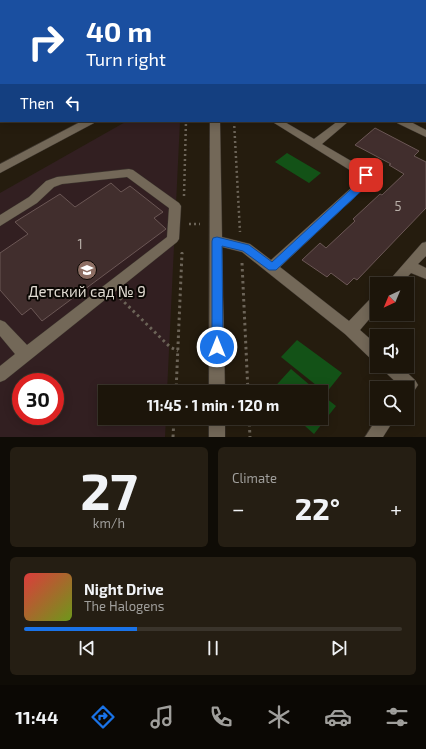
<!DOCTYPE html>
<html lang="en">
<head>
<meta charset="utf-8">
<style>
  body { margin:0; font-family:"Exo 2",sans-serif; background:#251e13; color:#f1f3f6; height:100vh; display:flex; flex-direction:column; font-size:15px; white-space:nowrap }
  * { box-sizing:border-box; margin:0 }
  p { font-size:13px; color:#a09f9c }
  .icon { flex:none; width:22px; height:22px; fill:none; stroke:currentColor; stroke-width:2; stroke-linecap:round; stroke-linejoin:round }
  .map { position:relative; height:437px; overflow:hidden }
  .panel { display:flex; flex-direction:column; gap:10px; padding:10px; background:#0f0c06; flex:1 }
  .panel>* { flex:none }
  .top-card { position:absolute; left:0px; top:0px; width:426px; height:122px; box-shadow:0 2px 10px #0003,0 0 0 1px #3a342b; background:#1a4fa0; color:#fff; overflow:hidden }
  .needle { width:26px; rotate:224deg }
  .tools { position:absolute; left:370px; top:277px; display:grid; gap:8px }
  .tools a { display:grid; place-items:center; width:44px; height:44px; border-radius:0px; background:#1c150a; box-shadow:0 2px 10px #0003,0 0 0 1px #3a342b; font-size:20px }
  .speed { position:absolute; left:12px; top:373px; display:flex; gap:8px; font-size:20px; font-weight:700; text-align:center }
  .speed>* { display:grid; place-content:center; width:52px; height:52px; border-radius:50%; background:#1c150a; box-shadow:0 2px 10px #0003,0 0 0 1px #3a342b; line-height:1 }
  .speed .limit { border:6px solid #d22; background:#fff; color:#111 }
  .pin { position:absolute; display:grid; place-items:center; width:34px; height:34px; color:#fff; margin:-17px; border-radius:8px; box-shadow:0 2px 6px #0006 }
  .me { position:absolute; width:44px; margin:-22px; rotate:0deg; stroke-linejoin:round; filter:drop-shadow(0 0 3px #0008) }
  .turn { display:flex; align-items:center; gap:14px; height:84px; padding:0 20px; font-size:18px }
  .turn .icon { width:52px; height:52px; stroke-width:2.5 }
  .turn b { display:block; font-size:28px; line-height:34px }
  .then { display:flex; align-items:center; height:38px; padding:0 20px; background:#0003; gap:8px; font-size:15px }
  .big { font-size:30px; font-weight:700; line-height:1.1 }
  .panel .tile { flex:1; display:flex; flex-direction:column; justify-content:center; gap:6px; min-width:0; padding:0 14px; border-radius:6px; background:#251e13 }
  .panel .dial { align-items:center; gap:0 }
  .dial b { font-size:52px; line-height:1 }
  .song { display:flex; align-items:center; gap:12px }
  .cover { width:48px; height:48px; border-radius:6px; background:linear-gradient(135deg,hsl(0 70% 55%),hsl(80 70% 35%)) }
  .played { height:4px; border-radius:2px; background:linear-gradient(90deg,#1a73e8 30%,#3a342b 30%) }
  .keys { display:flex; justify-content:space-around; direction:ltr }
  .heat { display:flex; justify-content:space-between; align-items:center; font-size:22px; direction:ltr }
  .panel .tiles { flex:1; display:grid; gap:10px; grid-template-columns:1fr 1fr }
  .tile:last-child { grid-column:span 2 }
  .trip { position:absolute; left:98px; top:385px; width:230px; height:40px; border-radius:0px; background:#1c150a; box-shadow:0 2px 10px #0003,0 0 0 1px #3a342b; font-weight:700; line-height:40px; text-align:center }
  .menu { display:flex; height:64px; justify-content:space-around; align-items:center; background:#0b0804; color:#a09f9c }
  .menu .icon { width:28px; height:28px }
  .menu .current { color:#1a73e8 }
  .menu b { font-size:18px; color:#f1f3f6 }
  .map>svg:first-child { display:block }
</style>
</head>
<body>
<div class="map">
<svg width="426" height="437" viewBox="0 0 426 437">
  <rect width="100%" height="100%" fill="#251c0e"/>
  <!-- education -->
  <path fill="#321f21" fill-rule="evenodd" d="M127 121H180L167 392H105V418H166L165 437H0V193ZM21 382H55V416H21Z"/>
  <!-- green -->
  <path fill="#135217" d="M287 153 321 173 309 183 275 162Z
    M297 340 342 373 326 393 281 357Z
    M291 369 318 392H270Z
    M321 394 336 406 314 434 296 418H321Z"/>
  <!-- building -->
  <path fill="#412e2d" stroke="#6b5755" d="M375 128 419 151 414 156 426 162V208L357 280 354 278 347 285 331 273 327 277 302 260 320 243 326 248 355 221 353 219 380 194 382 195 404 174 389 165 391 164 355 145Z
    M111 183 121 192 130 186 163 212 154 218 166 229 42 321 31 308 22 315 0 290V253L28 234 15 222 60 194 75 207Z"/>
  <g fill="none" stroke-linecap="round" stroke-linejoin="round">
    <!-- minor casing -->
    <g stroke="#3c352e" stroke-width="1">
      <path id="minor" d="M46 0H56L45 1Z
        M62 0H71L72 1H63Z
        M129 0H138L128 1Z
        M208 0H216V1H208Z
        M302 0H310V1H302Z
        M412 0H420V1H412Z
        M0 19H1V23H0Z
        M426 52V58L425 59V53Z
        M0 64H1V70H0Z
        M0 91H1L0 98Z
        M82 121H95L94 123 0 173V164Z
        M210 121H220L222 237 250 244 271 260 361 179V177L271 121H283L314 139 338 121H349L322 144 370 172 373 180 280 267 349 321 372 297 377 295V310L360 330 377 345V362L372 360 345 334 242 252 222 247 225 392H209Z
        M396 121H409L426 130V137L397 123Z
        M129 169 133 170 179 203 181 206 179 239 177 242 5 380 0 382V366L15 354 0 336V320L5 322 27 345 167 237 169 208 127 177 62 184 54 187 37 203 0 226V215L29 197 46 181 57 177Z
        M426 242V256L418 264 426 268V279L411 273 401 284H386L422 243Z
        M382 366H400L415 380 418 385 412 394 407 396V388H400V386L384 371Z
        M209 418H225V437H209Z
        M377 418H395L383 437H365Z"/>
    </g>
    <!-- path-far1 -->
    <path stroke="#6c6458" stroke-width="2.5" stroke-dasharray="2 3" stroke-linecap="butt" d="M234 121 240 232
      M184 196 186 121
      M189 224H200
      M182 254V251"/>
    <!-- path -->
    <path stroke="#6c6458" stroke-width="3" stroke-dasharray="2.5 3.5" stroke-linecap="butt" d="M242 263 248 392
      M120 298 170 347 178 351
      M176 392 182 253
      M249 418 250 437
      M173 437 174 418"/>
    <!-- minor -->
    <use href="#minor" fill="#736858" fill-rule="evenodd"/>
  </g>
  <!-- route -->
  <path fill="#1a73e8" stroke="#114b97" d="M366 172 371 175 370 183 276 270H269L243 251 222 246 223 347 221 350 217 352 213 350 212 347V241L213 238 217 237 249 245 272 262 362 179V175Z"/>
  <!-- icons -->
  <defs>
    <g id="school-disc" transform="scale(1)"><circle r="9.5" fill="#8d6e63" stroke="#0b0703"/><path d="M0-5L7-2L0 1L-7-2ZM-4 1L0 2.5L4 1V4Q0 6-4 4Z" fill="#fff"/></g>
  </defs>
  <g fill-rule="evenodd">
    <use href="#school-disc" x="87" y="270"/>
  </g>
  <g text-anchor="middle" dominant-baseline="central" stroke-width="4" stroke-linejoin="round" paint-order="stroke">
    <!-- number labels -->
    <g font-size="13" fill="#b9b0a9">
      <text x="398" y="206">5</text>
      <text x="80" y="244">1</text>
    </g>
    <!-- poi labels -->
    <g font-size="15" fill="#e1dbd2" stroke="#0b0703">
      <text x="87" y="291">Детский сад № 9</text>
    </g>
  </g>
</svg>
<div class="tools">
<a><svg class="needle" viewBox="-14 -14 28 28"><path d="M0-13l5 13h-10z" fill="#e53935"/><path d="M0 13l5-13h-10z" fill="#a09f9c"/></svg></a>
<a><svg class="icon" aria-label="sound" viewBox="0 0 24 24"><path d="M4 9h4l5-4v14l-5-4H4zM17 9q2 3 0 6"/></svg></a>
<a><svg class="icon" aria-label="search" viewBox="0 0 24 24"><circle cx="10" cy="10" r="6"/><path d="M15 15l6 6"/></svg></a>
</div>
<div class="speed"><div class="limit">30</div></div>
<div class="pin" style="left:366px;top:175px;background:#d93025"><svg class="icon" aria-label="arrive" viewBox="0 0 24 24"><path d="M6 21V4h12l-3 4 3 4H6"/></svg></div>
<svg class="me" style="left:217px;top:347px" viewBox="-20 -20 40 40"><circle r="17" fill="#1a73e8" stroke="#fff" stroke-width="3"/><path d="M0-11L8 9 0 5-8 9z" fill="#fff"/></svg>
<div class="trip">11:45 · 1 min · 120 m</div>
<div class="top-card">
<div class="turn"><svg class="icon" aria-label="right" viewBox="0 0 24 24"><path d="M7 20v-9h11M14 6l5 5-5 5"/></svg><div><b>40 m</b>Turn right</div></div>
<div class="then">Then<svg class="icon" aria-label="left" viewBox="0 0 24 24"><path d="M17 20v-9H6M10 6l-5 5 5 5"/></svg></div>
</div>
</div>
<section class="panel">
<div class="tiles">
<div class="tile dial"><b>27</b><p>km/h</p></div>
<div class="tile"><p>Climate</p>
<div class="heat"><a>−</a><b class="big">22°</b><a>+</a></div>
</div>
<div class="tile">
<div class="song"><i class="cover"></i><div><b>Night Drive</b><p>The Halogens</p></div></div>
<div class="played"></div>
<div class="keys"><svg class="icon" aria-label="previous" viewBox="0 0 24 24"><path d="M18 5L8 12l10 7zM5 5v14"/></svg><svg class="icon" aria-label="pause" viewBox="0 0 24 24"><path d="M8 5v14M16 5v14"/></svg><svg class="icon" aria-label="next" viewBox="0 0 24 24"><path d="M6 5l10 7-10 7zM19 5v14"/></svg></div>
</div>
</div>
</section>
<nav class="menu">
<b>11:44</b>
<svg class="icon current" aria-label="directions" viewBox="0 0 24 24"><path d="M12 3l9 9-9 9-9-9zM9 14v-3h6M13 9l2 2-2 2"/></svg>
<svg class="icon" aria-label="music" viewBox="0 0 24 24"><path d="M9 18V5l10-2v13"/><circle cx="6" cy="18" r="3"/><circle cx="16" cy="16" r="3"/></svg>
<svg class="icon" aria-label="phone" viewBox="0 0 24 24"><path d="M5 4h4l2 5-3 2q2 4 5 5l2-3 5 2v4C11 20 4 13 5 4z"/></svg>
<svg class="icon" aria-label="climate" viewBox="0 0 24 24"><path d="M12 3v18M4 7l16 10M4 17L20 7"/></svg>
<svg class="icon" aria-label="car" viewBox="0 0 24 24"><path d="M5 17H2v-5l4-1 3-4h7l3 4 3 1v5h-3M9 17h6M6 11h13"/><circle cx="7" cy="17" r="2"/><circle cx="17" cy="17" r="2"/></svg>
<svg class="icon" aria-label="filters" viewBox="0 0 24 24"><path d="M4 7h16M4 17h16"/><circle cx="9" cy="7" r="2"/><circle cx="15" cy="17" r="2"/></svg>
</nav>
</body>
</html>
